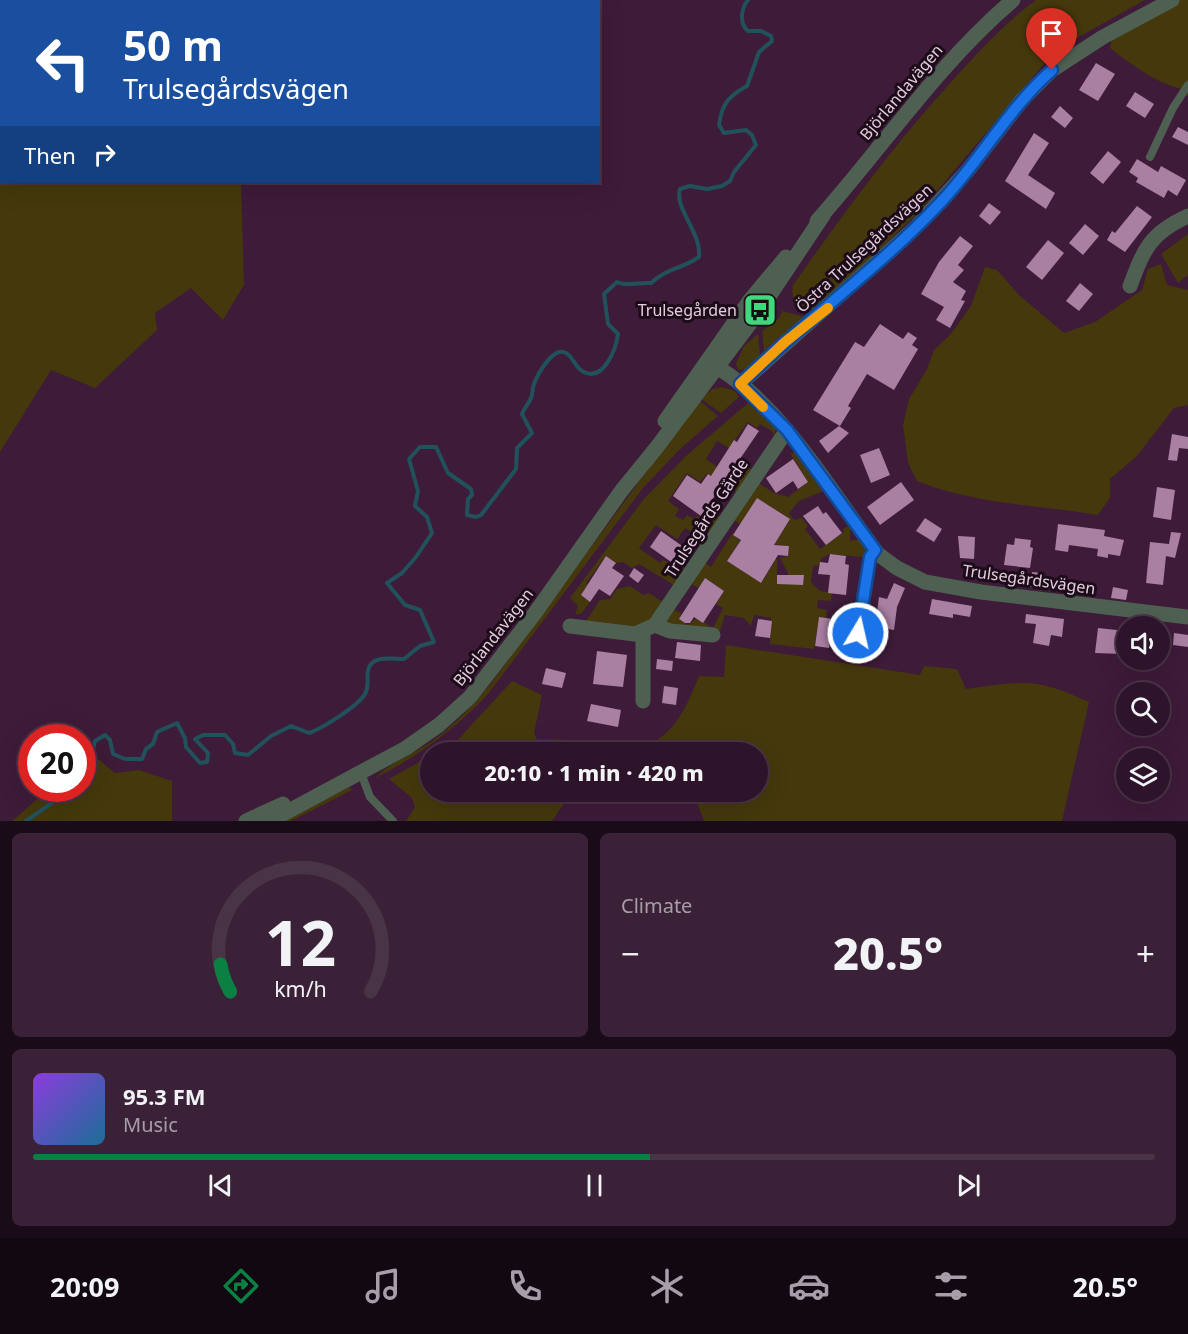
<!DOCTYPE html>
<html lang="en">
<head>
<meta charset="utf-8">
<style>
  body { margin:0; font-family:"Noto Sans",sans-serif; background:#3a2137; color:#f1f3f6; height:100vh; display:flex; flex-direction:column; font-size:22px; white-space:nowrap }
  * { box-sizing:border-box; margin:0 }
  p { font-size:20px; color:#a79ea9 }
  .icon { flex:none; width:33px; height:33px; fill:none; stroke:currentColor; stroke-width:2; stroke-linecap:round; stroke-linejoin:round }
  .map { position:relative; height:821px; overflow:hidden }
  .details { display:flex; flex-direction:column; gap:12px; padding:12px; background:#190b18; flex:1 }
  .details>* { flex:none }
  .top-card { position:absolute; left:0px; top:0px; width:600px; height:183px; box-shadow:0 6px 24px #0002,0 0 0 2px #493347; background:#1a4fa0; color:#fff; overflow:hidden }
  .buttons { position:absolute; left:1116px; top:616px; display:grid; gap:12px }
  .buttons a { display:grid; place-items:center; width:54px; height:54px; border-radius:50%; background:#2e142b; box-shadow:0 6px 24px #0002,0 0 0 2px #493347; font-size:30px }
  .speed { position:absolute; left:18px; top:724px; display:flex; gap:12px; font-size:30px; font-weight:700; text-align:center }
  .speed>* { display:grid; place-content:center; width:78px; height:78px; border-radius:50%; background:#2e142b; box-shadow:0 6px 24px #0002,0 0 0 2px #493347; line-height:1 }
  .speed .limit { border:9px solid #d22; background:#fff; color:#111 }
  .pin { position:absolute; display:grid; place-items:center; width:51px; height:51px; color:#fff; margin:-62px -26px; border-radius:50% 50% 50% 0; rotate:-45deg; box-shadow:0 0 6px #0007 }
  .pin .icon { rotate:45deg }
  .me { position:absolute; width:66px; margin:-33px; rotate:9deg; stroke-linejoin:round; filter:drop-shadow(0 0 4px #0008) }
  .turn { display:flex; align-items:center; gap:21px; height:126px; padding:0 24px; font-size:27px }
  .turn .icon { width:78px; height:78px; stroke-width:2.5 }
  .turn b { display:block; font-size:42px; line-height:51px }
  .then { display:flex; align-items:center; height:57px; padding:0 24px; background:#0003; gap:12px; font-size:22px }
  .big { font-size:45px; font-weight:800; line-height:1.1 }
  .details .widget { flex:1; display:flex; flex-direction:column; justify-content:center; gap:9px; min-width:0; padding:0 21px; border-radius:9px; background:#3a2137 }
  .details .dial { align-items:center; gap:0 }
  .dial svg { height:156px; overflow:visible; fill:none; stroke:#493347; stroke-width:7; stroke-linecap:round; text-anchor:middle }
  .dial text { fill:#f1f3f6; stroke:none }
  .song { display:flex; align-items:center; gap:18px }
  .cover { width:72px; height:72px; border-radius:9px; background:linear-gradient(135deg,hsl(270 70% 55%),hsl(200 70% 35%)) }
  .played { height:6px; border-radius:3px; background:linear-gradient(90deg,#0b8043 55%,#493347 55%) }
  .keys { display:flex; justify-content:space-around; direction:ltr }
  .heat { display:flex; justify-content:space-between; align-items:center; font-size:33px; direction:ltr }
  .details .tiles { flex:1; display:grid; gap:12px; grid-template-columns:1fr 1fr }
  .widget:last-child { grid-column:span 2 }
  .trip { position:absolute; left:420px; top:742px; width:348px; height:60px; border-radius:30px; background:#2e142b; box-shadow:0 6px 24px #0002,0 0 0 2px #493347; font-weight:800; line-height:60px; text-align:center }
  .tabs { display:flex; height:96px; justify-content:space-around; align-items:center; background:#120811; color:#a79ea9 }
  .tabs .icon { width:42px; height:42px }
  .tabs .on { color:#0b8043 }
  .tabs b { font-size:27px; color:#f1f3f6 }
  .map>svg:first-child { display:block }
</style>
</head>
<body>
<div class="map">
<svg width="1188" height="821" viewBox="0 0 1188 821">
  <rect width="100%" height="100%" fill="#3e1b39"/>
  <!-- green -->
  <path fill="#44380c" d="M0 0 22 1 2 2V182H241L244 285 223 320 191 288 155 313 157 330 95 388 51 370 0 452Z
    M398 0H587V2Z
    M1036 0H1145L1082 35 1048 59 920 211 825 301 809 311C794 309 791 298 793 285 841 217 889 151 944 90 973 58 1002 25 1036 0Z
    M1177 0H1188V96L1184 95 1186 90C1157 84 1133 66 1110 48L1113 34Z
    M1188 234V275L1178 283 1161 254Z
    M1161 264 1167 285 1188 290V405L1174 408 1137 456 1110 479V498L1098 515C1039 505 974 504 917 481L908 463 903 425 909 399 927 369 934 350 950 335 971 306 985 267 997 270 1019 295 1064 333 1095 322 1142 290 1148 269Z
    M782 311 805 317 764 351 762 331 779 318Z
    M758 334 760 355 748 369 738 370 736 363 744 346Z
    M722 387 735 391 739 397 721 413 700 398 713 389Z
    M699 400 718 416 680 449 643 488 488 694C454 730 419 756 375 778 392 761 416 753 435 739 455 724 472 706 489 686Z
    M748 403 776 428 774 437 772 431 760 424 757 428 748 422 729 448 717 441 706 459 730 476 739 462 753 470 738 493 707 473 700 482 687 473 668 501 679 509 675 516 683 520 687 515 694 519 697 516 702 519 710 510 721 517 711 533 701 526 697 533 705 541 685 528 677 539 656 525 639 548 660 563 663 560 684 570 674 585 639 564 632 568 623 562 616 563 606 556 586 583 597 591 586 588 581 595 590 602 581 614H575L578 606 570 598 643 500 686 456Z
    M790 453 799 454 826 490 799 501 789 513 794 520 802 518 808 526 805 529 820 549 844 532 843 529 850 524V541L862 539 867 554 863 557 829 554 822 558 819 565 813 566 811 582 820 591 832 593 831 601 818 600 817 608 827 610 826 618 819 617 814 649 770 644 771 618 754 615 751 626 744 618 725 615 720 631 673 628 665 623 672 608 682 614 680 619 688 625 697 618 713 628 723 608 716 604 724 591 705 578 698 588 689 582 703 562 711 567 732 534 740 540 744 534 727 561 761 583 775 561 764 553 774 555 777 560V584H788V573L780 558 788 556 789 546 771 544 764 534 776 542 790 519 757 498 749 531 734 520 754 480 774 493 788 497 808 482Z
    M630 586 643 595 649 593 664 603 642 629 584 624 600 600 610 599 617 589Z
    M726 645 920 675 924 666 957 669 966 689C1022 681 1036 677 1089 702L1062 821H704L693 792H758V753H627C672 741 683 715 699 676L724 677Z
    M512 681 542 695 534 733 537 739C551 740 580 736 585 753H437L452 746Z
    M92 754 115 773 139 770 172 781V821H12L49 789H82L83 756Z
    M430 756V792H580L569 796 552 821H406L415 807 412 798 389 779Z
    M350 787 352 790 291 821H281Z"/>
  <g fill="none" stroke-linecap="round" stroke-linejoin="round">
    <!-- stream -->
    <path stroke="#21525c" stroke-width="4" d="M82 764 92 754 95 741 105 735 110 740 113 754 125 759H142L146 749 153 744 157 732 177 723 185 738 186 747 200 763 207 762 208 753 195 739 203 735H225L233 744 235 753 248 755 271 736 291 726 309 733C323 728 358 706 365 694 370 685 366 680 368 671 371 654 393 659 404 659L420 646 434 642 420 610 405 605 387 583 402 573 416 557 432 533 427 517 415 506 418 491 409 459 420 447H436L448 473 471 489 472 495 468 499 467 515 476 517 481 515 516 469 517 448 532 433 522 414C524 408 529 404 531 398 533 394 532 389 534 384 537 375 549 355 559 352 571 349 574 367 582 371 603 384 616 349 618 334L608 324 604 294 617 282C627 287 639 282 651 283 669 267 680 270 699 257 702 233 674 209 680 189L690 186 707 189 722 186 730 181 734 172 756 145 752 135 746 130 724 133 719 125C722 103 729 96 747 86L759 52 772 41 771 36 761 31H748C739 24 741 8 748 0
      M26 821 59 798 65 789"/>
  </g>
  <!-- building -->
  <path fill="#a97fa2" d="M1096 63 1115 74 1098 101 1079 90Z
    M1135 92 1154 104 1145 118 1126 106Z
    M1060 106 1073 118 1065 128 1051 117Z
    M1178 127 1188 132V145L1172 137Z
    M1034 133 1049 143 1028 175 1055 193 1046 209 1005 181Z
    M1108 151 1121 162 1103 184 1090 173Z
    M1137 159 1158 172 1161 166 1186 180 1177 196 1168 190 1164 198 1136 182 1138 178 1129 172Z
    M989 203 1001 212 990 225 979 216Z
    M1137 206 1152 217 1125 252 1107 240 1112 231 1115 233Z
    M1085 224 1099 236 1083 255 1069 243Z
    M960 236 973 246 958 265 964 270 953 282 966 291 961 300 965 301 950 328 936 320 944 307 921 294 939 262Z
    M1048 240 1064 253 1042 280 1026 267Z
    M1080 283 1093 294 1079 311 1066 301Z
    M880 324 903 339 908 332 917 338 912 345 918 349 894 390 867 374 848 406 851 408 840 426 813 410 855 342 864 347Z
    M748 424 759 431 701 516 673 496 687 475 701 484 708 474 711 476 734 440 737 442Z
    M839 426 849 433 828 453 819 441Z
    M1172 434 1188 437V449L1179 448 1177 461 1168 460Z
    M879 448 890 475 871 483 860 455Z
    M793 459 808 482 798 489 793 481 776 493 766 478Z
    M901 482 914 500 880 525 867 507Z
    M1157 487 1175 490 1171 520 1153 517Z
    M757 498 790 519 774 545 789 546 788 556 778 555 761 583 727 561 741 540 733 535Z
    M818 506 823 514 826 512 842 533 826 545 803 516Z
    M925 518 942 529 934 542 916 531Z
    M1058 524 1105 530 1104 536 1124 540 1120 556 1108 554V558L1097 556 1098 549 1069 545 1068 552 1055 550Z
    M661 531 685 548 674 564 650 547Z
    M1171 532 1181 533 1175 558 1166 556 1163 585 1146 583 1150 542 1169 544Z
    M958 536 975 537 974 559 960 558Z
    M1015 538 1031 540 1030 547 1033 548 1030 568 1004 565 1007 544 1014 545Z
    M830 554 846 556 845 564 849 565 846 595 828 593 830 575 818 574 820 562 828 563Z
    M606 556 616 563 612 568 624 576 610 596 599 589 590 602 581 595Z
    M634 568 644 575 638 583 629 576Z
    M1032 572 1041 573 1040 588 1030 587Z
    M777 575H804L803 585 777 584Z
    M705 578 724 591 703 623 694 617 690 623H685L679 619Z
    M1045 580 1062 582 1060 591 1044 589Z
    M894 583 905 588 897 607 894 630 875 627 879 597 887 599Z
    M1113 587 1128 590 1126 600 1111 598Z
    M932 599 972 606 970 617 953 614V618L929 614Z
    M1026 614 1064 619 1062 637 1051 635 1049 646 1033 643 1036 624 1025 623Z
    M819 617 833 619 829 648 815 646Z
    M758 619 772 621 770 638 755 636Z
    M1098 628 1126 631 1123 654 1095 653Z
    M1174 633 1188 635V647L1173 645Z
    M677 642 701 645 700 661 675 658Z
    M597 651 627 655 623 687 593 684Z
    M657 659 673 661 672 671 656 669Z
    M546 668 566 673 562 688 542 684Z
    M664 686 678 688 676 705 662 703Z
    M591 704 621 710 618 727 587 721Z"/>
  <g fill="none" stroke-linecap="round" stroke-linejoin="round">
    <!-- service -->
    <path stroke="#4e6052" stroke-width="8" d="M1150 157 1173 108 1188 85
      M858 633 870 557 875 550
      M361 773 370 797 393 821"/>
    <!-- minor -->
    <path stroke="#4e6052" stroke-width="15" d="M1130 286C1144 249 1150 233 1188 216
      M717 367C784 408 831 492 878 554L897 568 925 582 981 592 1188 617
      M740 384 914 229 969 169 1022 100 1052 70 1103 37 1172 0
      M655 625 670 631 713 635
      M570 626 635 634 655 625 787 430
      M643 701V632"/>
    <!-- tertiary -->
    <path stroke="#4e6052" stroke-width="15" d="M817 221C883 147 937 65 1013 0
      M665 421 750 300 786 257
      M246 821 283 804
      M270 821 406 748 439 725 470 697 535 613 622 490 657 447 760 310 824 214"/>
  </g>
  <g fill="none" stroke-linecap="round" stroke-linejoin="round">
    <!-- route casing -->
    <g stroke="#114b97" stroke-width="15">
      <path id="route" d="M858 633 870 557 875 550 787 430 740 384C804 321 878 269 940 203 980 161 1008 109 1052 70"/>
    </g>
    <!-- route -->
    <use href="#route" stroke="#1a73e8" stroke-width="10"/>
    <!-- slow -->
    <path stroke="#f59e0b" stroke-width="10" d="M763 407 740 384 785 342 828 308"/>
  </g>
  <!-- icons -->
  <defs>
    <g id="bus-square" transform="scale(1.725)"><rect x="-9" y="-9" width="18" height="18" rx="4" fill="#41d77c" stroke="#1c0c19"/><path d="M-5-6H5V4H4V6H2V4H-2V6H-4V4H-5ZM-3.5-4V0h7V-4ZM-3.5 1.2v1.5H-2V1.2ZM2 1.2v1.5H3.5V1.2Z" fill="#111"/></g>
  </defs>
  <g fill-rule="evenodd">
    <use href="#bus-square" x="760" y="310"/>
  </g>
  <g text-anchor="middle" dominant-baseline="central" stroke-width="6" stroke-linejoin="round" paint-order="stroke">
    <!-- street labels -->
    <g font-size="16" fill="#e3ccde" stroke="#1c0c19">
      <text transform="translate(901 92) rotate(-50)">Björlandavägen</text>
      <text transform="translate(864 248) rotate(-43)">Östra Trulsegårdsvägen</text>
      <text transform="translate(706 518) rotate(-57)">Trulsegårds Gärde</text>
      <text transform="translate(1029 579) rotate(8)">Trulsegårdsvägen</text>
      <text transform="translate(493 637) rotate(-52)">Björlandavägen</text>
    </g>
    <!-- poi labels -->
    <g font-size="16" fill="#e3ccde" stroke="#1c0c19" text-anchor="end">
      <text x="737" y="310">Trulsegården</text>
    </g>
  </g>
</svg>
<div class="buttons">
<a><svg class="icon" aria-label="sound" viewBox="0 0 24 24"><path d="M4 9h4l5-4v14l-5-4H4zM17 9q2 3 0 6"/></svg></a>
<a><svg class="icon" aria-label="search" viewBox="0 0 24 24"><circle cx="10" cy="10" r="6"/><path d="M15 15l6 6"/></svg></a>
<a><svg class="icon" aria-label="layers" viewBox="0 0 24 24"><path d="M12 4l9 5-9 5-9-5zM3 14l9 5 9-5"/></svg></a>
</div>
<div class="speed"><div class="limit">20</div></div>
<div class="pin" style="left:1052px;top:70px;background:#d93025"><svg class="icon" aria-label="arrive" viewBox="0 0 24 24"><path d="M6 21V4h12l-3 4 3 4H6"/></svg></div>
<svg class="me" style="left:858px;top:633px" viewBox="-20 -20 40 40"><circle r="17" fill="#1a73e8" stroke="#fff" stroke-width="3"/><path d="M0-11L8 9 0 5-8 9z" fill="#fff"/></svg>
<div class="trip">20:10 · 1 min · 420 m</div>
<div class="top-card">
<div class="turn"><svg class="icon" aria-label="left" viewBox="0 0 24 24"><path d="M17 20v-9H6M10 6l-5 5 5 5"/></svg><div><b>50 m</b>Trulsegårdsvägen</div></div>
<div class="then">Then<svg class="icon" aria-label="right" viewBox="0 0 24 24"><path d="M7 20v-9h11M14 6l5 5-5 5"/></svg></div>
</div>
</div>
<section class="details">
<div class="tiles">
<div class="widget dial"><svg viewBox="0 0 100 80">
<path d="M14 69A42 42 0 1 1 86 69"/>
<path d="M14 69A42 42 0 0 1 9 55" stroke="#0b8043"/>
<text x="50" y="56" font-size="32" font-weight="700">12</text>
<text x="50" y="72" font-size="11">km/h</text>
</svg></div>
<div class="widget"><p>Climate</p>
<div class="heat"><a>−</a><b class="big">20.5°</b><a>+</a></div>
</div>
<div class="widget">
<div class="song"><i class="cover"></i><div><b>95.3 FM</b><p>Music</p></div></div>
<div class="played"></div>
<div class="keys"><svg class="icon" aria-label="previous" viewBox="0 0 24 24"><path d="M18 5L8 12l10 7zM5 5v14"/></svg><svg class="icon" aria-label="pause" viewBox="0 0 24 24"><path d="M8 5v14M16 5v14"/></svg><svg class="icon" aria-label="next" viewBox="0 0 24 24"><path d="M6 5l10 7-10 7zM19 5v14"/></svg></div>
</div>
</div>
</section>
<nav class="tabs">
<b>20:09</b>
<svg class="icon on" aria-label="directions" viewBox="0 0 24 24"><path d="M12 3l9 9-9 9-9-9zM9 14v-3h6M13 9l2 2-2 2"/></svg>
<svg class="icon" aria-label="music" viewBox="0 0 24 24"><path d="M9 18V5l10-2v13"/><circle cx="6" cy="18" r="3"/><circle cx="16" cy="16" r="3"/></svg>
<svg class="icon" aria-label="phone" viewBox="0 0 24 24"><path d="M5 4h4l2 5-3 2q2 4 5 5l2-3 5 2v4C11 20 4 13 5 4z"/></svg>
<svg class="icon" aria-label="climate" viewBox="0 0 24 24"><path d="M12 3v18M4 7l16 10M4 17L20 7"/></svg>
<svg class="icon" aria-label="car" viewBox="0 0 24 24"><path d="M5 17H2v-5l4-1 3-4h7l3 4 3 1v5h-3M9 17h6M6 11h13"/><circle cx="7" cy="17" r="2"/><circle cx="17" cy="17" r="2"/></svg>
<svg class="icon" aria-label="filters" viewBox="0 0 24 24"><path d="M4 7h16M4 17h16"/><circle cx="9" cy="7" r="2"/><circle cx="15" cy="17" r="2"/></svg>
<b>20.5°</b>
</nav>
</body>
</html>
